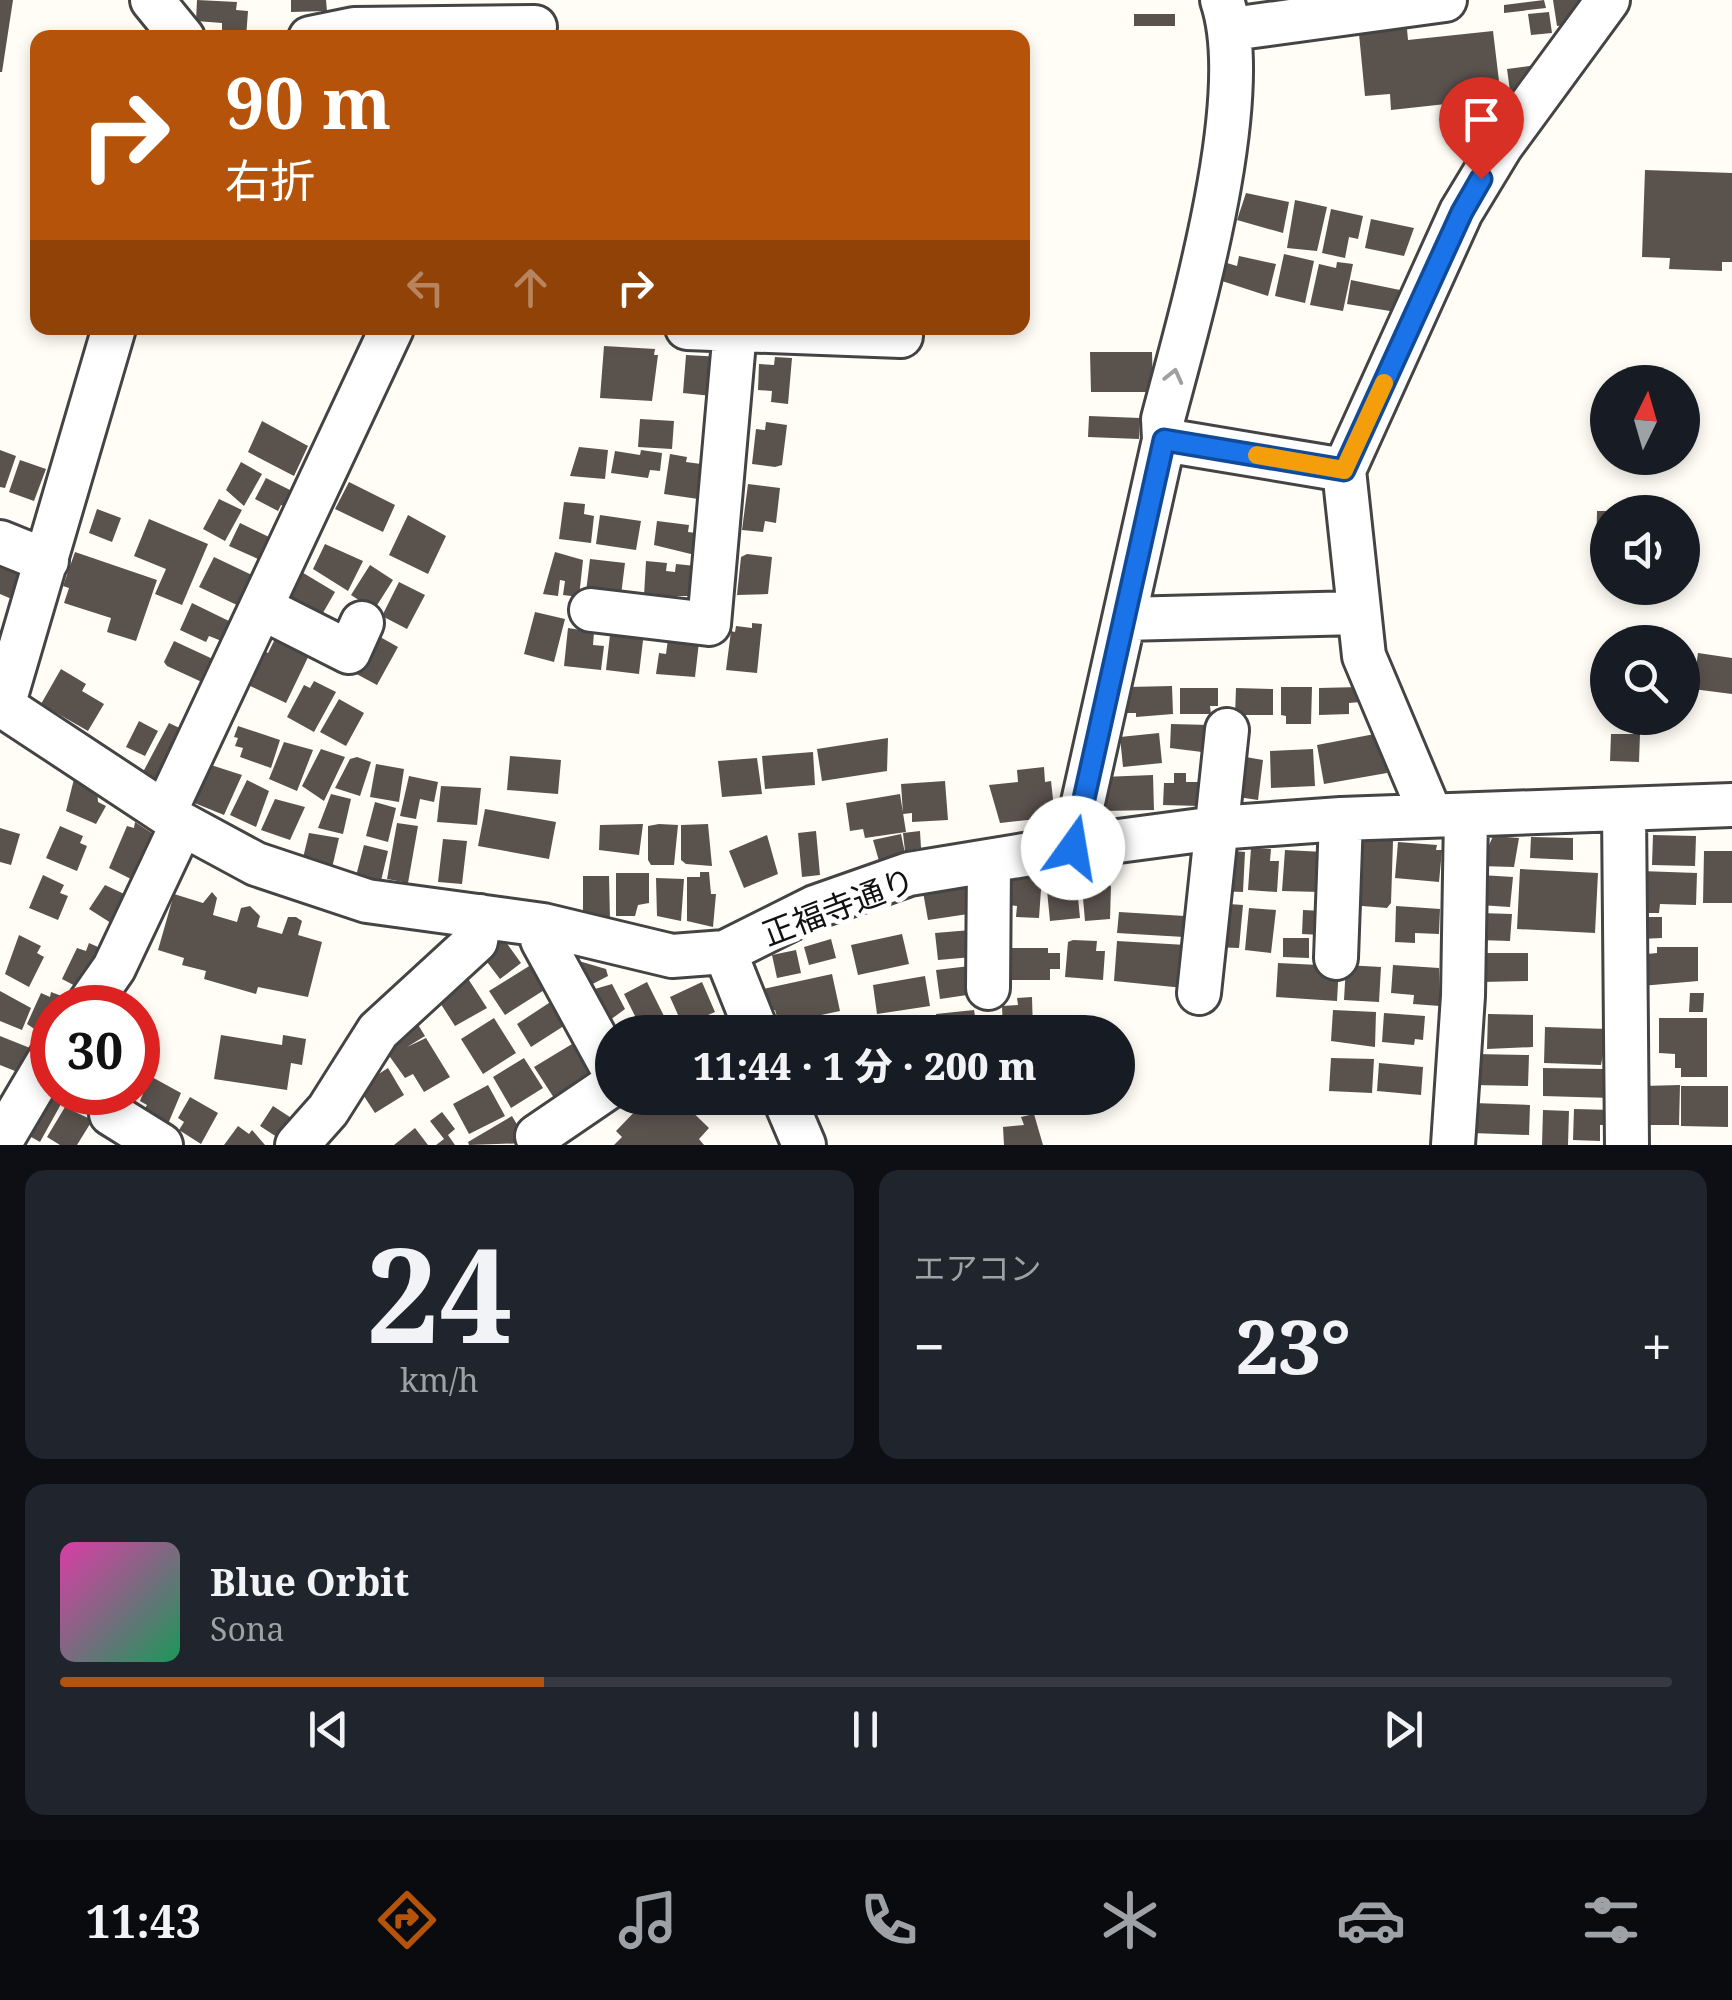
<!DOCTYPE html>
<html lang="ja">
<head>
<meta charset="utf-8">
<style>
  body { margin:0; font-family:"Noto Serif","Noto Sans JP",serif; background:#20242c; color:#f1f3f6; height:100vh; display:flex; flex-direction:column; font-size:38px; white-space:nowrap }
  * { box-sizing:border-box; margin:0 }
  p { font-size:32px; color:#9ea1a6 }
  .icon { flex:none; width:55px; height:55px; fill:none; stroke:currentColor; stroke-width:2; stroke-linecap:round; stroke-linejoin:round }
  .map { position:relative; height:1145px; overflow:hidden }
  .drawer { display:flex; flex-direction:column; gap:25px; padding:25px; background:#0d0f14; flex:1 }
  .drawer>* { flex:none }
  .guide { position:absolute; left:30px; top:30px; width:1000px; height:305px; border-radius:20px; box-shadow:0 5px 15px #0003; background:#b45309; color:#fff; overflow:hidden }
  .needle { width:65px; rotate:5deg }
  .fabs { position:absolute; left:1590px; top:365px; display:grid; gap:20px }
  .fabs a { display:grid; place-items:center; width:110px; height:110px; border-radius:50%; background:#171b24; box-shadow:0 5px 15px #0003; font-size:50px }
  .speed { position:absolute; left:30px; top:985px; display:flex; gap:20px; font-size:50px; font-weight:700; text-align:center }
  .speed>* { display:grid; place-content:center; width:130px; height:130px; border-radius:50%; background:#171b24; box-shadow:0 5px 15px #0003; line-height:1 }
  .speed .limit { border:15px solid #d22; background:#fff; color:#111 }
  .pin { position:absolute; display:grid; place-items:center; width:85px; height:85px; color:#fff; margin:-102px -42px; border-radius:50% 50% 50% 0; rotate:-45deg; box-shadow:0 0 10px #0007 }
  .pin .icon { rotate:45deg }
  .me { position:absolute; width:110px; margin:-55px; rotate:13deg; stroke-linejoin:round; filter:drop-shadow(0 0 8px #0008) }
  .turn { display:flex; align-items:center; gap:35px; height:210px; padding:0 30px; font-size:45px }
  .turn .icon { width:130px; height:130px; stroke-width:2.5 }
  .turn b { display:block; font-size:70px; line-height:85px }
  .lanes { display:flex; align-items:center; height:95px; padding:0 30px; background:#0003; justify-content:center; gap:50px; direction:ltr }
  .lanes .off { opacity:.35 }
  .big { font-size:75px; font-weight:800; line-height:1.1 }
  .drawer .tile { flex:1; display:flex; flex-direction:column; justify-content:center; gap:15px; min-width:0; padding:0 35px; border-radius:20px; background:#20242c }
  .drawer .dial { align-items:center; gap:0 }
  .dial b { font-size:130px; line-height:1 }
  .song { display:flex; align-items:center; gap:30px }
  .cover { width:120px; height:120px; border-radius:15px; background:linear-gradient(135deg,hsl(320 70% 55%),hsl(150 70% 35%)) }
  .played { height:10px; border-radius:5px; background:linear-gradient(90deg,#b45309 30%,#363941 30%) }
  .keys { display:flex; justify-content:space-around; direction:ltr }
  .heat { display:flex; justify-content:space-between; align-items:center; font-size:55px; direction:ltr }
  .drawer .tiles { flex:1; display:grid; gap:25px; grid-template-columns:1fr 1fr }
  .tile:last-child { grid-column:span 2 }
  .trip { position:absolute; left:595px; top:1015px; width:540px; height:100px; border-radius:50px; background:#171b24; box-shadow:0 5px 15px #0003; font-weight:800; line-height:100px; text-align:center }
  .tab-bar { display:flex; height:160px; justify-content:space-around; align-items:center; background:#090b0e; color:#9ea1a6 }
  .tab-bar .icon { width:70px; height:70px }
  .tab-bar .active { color:#b45309 }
  .tab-bar b { font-size:45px; color:#f1f3f6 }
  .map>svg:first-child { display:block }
</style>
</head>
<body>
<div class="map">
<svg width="1732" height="1145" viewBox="0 0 1732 1145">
  <rect width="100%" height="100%" fill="#fffdf5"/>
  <!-- building -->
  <path fill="#5a524d" d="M0 0H13L2 72H0Z
    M197 0 237 2 236 10 248 11 246 38H222V23L196 21Z
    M291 0H326L327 11 291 12Z
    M1544 0 1546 8 1504 13V5Z
    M1553 0H1584L1585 7 1572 9 1574 24 1557 26Z
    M1549 12 1552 33 1531 35 1528 14Z
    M1134 14H1175V26H1134Z
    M1407 29 1408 40 1493 31 1501 98 1391 110 1390 94 1365 96 1359 34Z
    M1537 65 1521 90 1510 91 1507 69Z
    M1645 170 1732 173V262H1722V271L1669 269 1670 258 1642 257Z
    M1246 193 1289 202 1283 233 1237 220Z
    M1295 200 1327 207 1317 251 1287 248Z
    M1331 209 1363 216 1358 239 1349 237 1345 258 1322 253Z
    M1371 219 1414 228 1404 256 1365 248Z
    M1284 254 1314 261 1305 303 1275 296Z
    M1239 256 1276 264 1268 296 1222 281 1227 263 1237 266Z
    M1337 262 1353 264 1343 311 1310 305 1319 264 1336 268Z
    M1351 280 1400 290 1396 312 1347 304Z
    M604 346 655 349 654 355H658L652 401 600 398Z
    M1090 352H1152L1153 392H1091Z
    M686 355 723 357 712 396 683 393Z
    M775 357 792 358 788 404 771 402 772 391 758 390 759 364 774 365Z
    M1089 416 1140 418 1139 439 1088 437Z
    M640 419 674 421 672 449 638 447Z
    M262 421 308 446 294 476 248 452Z
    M766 422 787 425 782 465 775 467 752 464 756 429 765 430Z
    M579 447 608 450 605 479 570 476Z
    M0 450 16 456 5 488 0 487Z
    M641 450 662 453 660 471 650 470 648 478 611 473 615 451 640 455Z
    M670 454 687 457 686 462 716 466 705 500 664 494Z
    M20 460 46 469 34 501 9 492Z
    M241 462 262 474 244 506 226 490Z
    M266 478 304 497 296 512 281 505 278 511 255 499Z
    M349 482 395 505 383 532 335 509Z
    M748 484 780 488 776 523 765 521 763 532 742 530Z
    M219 499 242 510 225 541 203 529Z
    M564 502 585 504 584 514 594 516 591 543 559 539Z
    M97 509 121 518 112 542 89 533Z
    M1597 511H1608V560H1596Z
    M408 515 446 536 428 574 389 555Z
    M600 515 641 521 636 550 596 544Z
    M149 519 208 544 182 605 155 594 166 569 134 556Z
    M657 521 689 525 688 532 705 534 695 555 654 545Z
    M240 523 269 537 258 559 229 546Z
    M325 544 363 561 348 591 313 569Z
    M75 552 157 580 136 641 107 632 111 618 64 603 69 588 63 586Z
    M555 552 583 560 579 597 563 595 565 581 560 580 558 596 543 594Z
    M747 554 772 557 768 594 737 595 741 557Z
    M214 557 254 576 239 606 199 587Z
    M0 559 26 570 14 600 0 594Z
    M590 559 625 563 621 595 586 592Z
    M646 561 667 563 666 571 675 572 676 564 696 566 693 596H644Z
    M370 565 393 580 374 610 351 595Z
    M300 571 335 592 320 618 285 597Z
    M399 582 425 595 407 629 382 616Z
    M192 603 233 623 224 642 209 636 206 642 180 630Z
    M535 612 565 619 554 662 524 654Z
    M752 623 762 624 757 673 726 670 731 631 735 632 736 626 752 628Z
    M611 626 644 632 639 674 606 670Z
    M568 628 594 632 593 645 604 646 601 670 564 666Z
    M373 633 398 647 377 685 351 671Z
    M277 635 311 651 286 703 246 684 262 650 268 653Z
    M668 639 699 642 695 677 656 674 659 653 666 654Z
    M174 641 215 660 204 683 167 666 164 662Z
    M1698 653 1732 658V694L1693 689Z
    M61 669 86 684 82 691 104 704 88 731 41 704Z
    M314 681 336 692 314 732 287 717 304 685 310 688Z
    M1172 686 1173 714 1136 717V713H1121L1120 697H1129L1128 687Z
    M1281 687H1312L1311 724H1286V716L1281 715Z
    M1360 687V702L1349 703V714L1319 715V688Z
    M1180 688H1218V706H1210L1211 714H1180Z
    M1236 688 1273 689V715H1235Z
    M339 699 364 713 346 746 320 732Z
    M139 721 158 731 145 756 126 747Z
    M169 723 190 733 163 784 142 774Z
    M1171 724 1210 725V753L1170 748Z
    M238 726 280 740 271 768 240 757 243 748 235 746 238 738 234 737Z
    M1159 733 1162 763 1123 767 1120 737Z
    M1380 733 1387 773 1324 784 1317 745Z
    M1611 734H1640L1639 762 1610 761Z
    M888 738 887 771 822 781 817 749Z
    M284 742 313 750 297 791 269 779Z
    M321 749 345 757 324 801 302 786Z
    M1313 749 1315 786 1271 788 1270 751Z
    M813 752 815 785 765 789 762 756Z
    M510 756 561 760 558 794 507 790Z
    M1240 756 1263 760 1258 800 1231 796Z
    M357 757 371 762 360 796 335 788 350 759Z
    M757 758 762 794 722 797 718 761Z
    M376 764 404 769 399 802 370 797Z
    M211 765 242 775 224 815 192 802 197 778 204 781Z
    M1044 767 1045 782 1051 781 1055 817 1000 823 989 785 1018 782 1017 770Z
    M1174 773H1186V782H1201L1200 806 1163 805 1164 783H1174Z
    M1153 775 1154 810 1103 811 1102 777Z
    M409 776 438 782 434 802 420 799 416 819 400 816Z
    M74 779 97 788 98 802 106 806 96 824 66 811Z
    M247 780 269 791 256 827 230 815Z
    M945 781 948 820 912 822V813L903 814 901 784Z
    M441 786 481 788 477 825 437 822Z
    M331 794 351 799 343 834 318 828Z
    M900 794 906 832 865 838 863 829 850 831 846 803Z
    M275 799 305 807 290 840 261 830Z
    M375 802 396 808 388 842 366 836Z
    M485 809 556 822 549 859 478 846Z
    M135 822 164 841 145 886 109 868 127 826 134 828Z
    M397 823 418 826 408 883 387 879Z
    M643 824 639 855 599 850 600 825Z
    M659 824 678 825 674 865H651L648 860V826Z
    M708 824 712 866 686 864 681 860V825Z
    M60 826 83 836 80 843 87 846 77 871 46 858Z
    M0 828 20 834 11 865 0 862Z
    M816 831 820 875 802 877 798 833Z
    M920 831 921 848 905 851 903 833Z
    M309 833 339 838 332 868 302 862Z
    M901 834 905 853 879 861 873 840Z
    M767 835 778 874 744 888 729 851Z
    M1653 835 1696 836 1695 866 1652 865Z
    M1493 836 1519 838 1514 867 1480 866Z
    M1531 837 1573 838V860L1530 858Z
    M443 839 467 841 462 884 438 882Z
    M1360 841H1393L1391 903 1387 908 1350 905Z
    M1398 842 1437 845 1436 850H1442L1439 882 1395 878Z
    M364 845 388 851 381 881 356 876Z
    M1251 848 1271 849 1270 861H1279L1277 892 1248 890Z
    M1223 850 1245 852 1243 892 1218 891Z
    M1285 850 1324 852 1321 892 1282 891Z
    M1704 851H1732V903H1703Z
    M1520 869 1598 873 1595 933 1517 929Z
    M1641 871 1697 873 1696 905 1660 904 1659 913H1640Z
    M700 872H709L711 894H716L713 927 687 921V877H700Z
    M616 873H649V903L638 905 635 916H616Z
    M1099 873 1100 881 1111 886 1110 919 1085 921 1081 875Z
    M43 875 64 885 60 893 68 896 58 920 29 908Z
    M1010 875 1042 876 1039 918 1016 917 1017 906 1009 905Z
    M1481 875 1513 877 1510 907 1479 905Z
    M583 876H609L610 919H583Z
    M1076 877 1080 918 1050 921 1046 880Z
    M656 878 684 879 681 921 657 916Z
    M970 883 975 913 928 920 923 892Z
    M105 885 137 900 122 930 89 909Z
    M212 892 217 898 213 915 237 922 241 908 250 906 260 916 257 927 282 934 288 917H296L302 921 298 935 322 942 308 997 258 987 256 994 204 979 206 971 182 965 184 958 158 950 174 894 203 903Z
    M1215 903 1243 905 1239 948 1213 947Z
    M1396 906 1440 909 1439 934 1415 933V943L1395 942Z
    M1249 908 1276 910 1271 953 1245 950Z
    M1303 910 1323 911 1321 935 1302 934Z
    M1119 912 1185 916 1184 937 1117 933Z
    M1480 913 1512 914 1510 941 1479 940Z
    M1640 917H1662V938L1640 939Z
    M971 930 973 957 938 960 935 933Z
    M902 934 909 964 858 975 851 945Z
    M19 935 41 946 37 953 44 957 29 987 5 974Z
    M503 938 521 963 500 979 481 954Z
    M1283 938H1309V958L1283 957Z
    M831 939 836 958 809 965 804 947Z
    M1073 940 1097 941 1096 951H1105L1103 980 1065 977 1068 942Z
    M1117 941 1186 945 1184 988 1114 981Z
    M89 943 107 951 83 990 62 979 77 948 86 951Z
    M1657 947H1698V981L1641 986V961H1647V954L1657 953Z
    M1002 948H1048V953H1060V969H1050V980H1002Z
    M796 950 801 973 777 978 772 955Z
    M1482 953H1528V981L1482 982Z
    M572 959 606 969 608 976 583 989Z
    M534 963 549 987 505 1015 489 991Z
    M1278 963 1339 966 1337 1001 1276 997Z
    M1346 965 1381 967 1379 1002 1344 1000Z
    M1393 965 1439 968 1440 1006 1413 1004 1414 995 1391 993Z
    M970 966 974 994 940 999 936 970Z
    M832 974 840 1011 779 1024 775 1010 764 1012 759 990Z
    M925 976 930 1006 877 1014 873 985Z
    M467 977 487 1008 455 1026 435 995Z
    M647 982 664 1016 626 1032H604L636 1018 624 994Z
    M702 982 715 1012 683 1026 670 997Z
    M612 984 625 1009 602 1026 588 991Z
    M0 991 31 1008 22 1030 0 1021Z
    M51 992 72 1000 69 1008H52V1036L48 1038 27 1024 41 993 50 997Z
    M1690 993H1704L1703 1012H1689Z
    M1032 997 1033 1032H1003L1002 1006 1018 1005 1017 998Z
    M555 999 570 1022 531 1047 517 1024Z
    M974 1010 976 1022 990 1020 991 1032H937L936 1014Z
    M1333 1010 1376 1012 1375 1047 1331 1041Z
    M1384 1013 1425 1016 1423 1040 1415 1039 1414 1045 1382 1042Z
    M1488 1014 1533 1015V1047L1487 1049Z
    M414 1018 425 1036 407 1047 426 1038 450 1077 424 1092 413 1074 405 1078 385 1050Z
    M494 1018 516 1053 483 1074 461 1039Z
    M1659 1018H1707V1077H1681V1068H1675V1054L1659 1053Z
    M1545 1027 1608 1029 1601 1065 1544 1063Z
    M221 1035 282 1045 283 1035 306 1039 302 1065 291 1063 287 1090 214 1079Z
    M0 1036 35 1050 25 1075 0 1065Z
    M577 1041 596 1071 556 1101 534 1067Z
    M1475 1054 1529 1055 1528 1086 1474 1085Z
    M524 1058 543 1088 511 1108 493 1077Z
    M1331 1058 1374 1059 1372 1093 1329 1091Z
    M1379 1063 1423 1067 1421 1095 1377 1091Z
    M388 1068 404 1095 375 1113 358 1087Z
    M1543 1068 1604 1069V1076H1613L1612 1098 1543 1096Z
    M150 1076 181 1093 168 1124 143 1111 147 1105 140 1101Z
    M488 1085 505 1116 469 1134 453 1104Z
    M1680 1085 1679 1125H1643V1086Z
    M1681 1086H1728V1127L1681 1126Z
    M52 1092 66 1095 40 1142 24 1133Z
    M190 1097 218 1113 201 1144 179 1130 184 1122 178 1118Z
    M640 1098H687L682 1102 709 1128 699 1139 704 1145H614L622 1137 616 1131 644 1102Z
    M852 1098H914V1099L857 1115Z
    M985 1098H1035L1036 1105 987 1111Z
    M1473 1103 1530 1105 1529 1135 1472 1133Z
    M273 1106 296 1121 283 1141 260 1126Z
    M65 1107 88 1118 90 1124 77 1145H60L47 1137Z
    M1574 1109 1613 1110 1612 1125H1600V1141L1573 1140Z
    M1543 1110 1569 1111 1568 1145H1542Z
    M442 1112 455 1129 448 1135 455 1145H436L444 1139 430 1121Z
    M1034 1114 1043 1145H1004L1003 1127 1024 1125 1021 1117Z
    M512 1116 528 1143 469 1145 468 1142Z
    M238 1126 249 1134 252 1130 265 1145H224Z
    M415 1128 428 1145H394Z"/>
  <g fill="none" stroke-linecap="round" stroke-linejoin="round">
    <!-- minor casing -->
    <g stroke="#444" stroke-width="48">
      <path id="minor" d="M152 0 183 38
        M1232 29 1445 0
        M310 38 354 29 535 27
        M687 328 901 336
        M1164 440 1344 470
        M0 542 47 561
        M264 609 349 652 362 623
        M591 610 709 624 735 330
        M1124 619 1357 613
        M0 704 182 824 256 864 367 901 543 925 672 956 725 952 815 907 909 874 1073 847 1216 828 1341 819 1732 805
        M3 706 114 328
        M1624 809 1627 1145
        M165 812 392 328
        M1431 815 1364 656 1344 470 1461 212 1501 146 1608 0
        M1073 847 1164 440 1163 419C1190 316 1255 98 1222 0
        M543 925 542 940 612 1068
        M725 952 757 1032
        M1336 958 1341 819
        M988 988 989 862
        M1199 993 1227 730
        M86 1008 114 968 182 824
        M784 1098 804 1145
        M111 1114 161 1145
        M537 1136 612 1085
        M0 1143 52 1055
        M297 1145 328 1110 378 1031 476 941 480 916
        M1453 1145 1463 996 1466 815"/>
    </g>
    <!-- minor -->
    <use href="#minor" stroke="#fff" stroke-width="42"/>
  </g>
  <!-- one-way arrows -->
  <defs><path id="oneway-chevron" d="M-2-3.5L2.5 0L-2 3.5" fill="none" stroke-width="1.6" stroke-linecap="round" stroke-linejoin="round" transform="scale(2.5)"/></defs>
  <use stroke="#a0a0a0" href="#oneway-chevron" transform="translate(1174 376) rotate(-76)"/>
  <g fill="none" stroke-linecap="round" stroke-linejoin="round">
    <!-- route casing -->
    <g stroke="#114b97" stroke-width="25">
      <path id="route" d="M1073 848 1164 440 1344 470 1462 212 1481 179"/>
    </g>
    <!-- route -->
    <use href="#route" stroke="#1a73e8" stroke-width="18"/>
    <!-- slow -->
    <path stroke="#f59e0b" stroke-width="18" d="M1257 455 1344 470 1384 383"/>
  </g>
  <g text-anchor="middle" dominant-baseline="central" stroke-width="10" stroke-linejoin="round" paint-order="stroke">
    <!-- street labels -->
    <g font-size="32" fill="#111" stroke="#fff">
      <text transform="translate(838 906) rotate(-21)">正福寺通り</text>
    </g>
  </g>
</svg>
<div class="fabs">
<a><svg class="needle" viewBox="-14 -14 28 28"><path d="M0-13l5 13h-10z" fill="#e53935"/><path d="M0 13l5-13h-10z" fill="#9ea1a6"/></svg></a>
<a><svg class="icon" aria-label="sound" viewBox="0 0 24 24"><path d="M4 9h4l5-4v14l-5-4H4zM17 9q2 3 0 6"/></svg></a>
<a><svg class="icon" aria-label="search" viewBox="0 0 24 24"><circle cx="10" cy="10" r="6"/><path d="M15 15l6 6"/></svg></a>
</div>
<div class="speed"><div class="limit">30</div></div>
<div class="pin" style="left:1481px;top:179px;background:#d93025"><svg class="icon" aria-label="arrive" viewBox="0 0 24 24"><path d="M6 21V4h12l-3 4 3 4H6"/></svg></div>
<svg class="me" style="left:1073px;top:848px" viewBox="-20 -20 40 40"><circle r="19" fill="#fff"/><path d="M0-13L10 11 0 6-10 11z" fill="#1a73e8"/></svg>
<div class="trip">11:44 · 1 分 · 200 m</div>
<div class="guide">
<div class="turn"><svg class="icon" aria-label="right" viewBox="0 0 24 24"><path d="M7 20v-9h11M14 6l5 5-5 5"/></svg><div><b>90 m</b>右折</div></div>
<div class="lanes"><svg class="icon off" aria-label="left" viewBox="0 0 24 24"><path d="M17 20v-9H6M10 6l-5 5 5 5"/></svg><svg class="icon off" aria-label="ahead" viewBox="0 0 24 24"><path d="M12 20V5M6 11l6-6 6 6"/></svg><svg class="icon" aria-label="right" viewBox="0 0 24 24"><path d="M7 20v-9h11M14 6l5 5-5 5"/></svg></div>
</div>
</div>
<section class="drawer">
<div class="tiles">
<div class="tile dial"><b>24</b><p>km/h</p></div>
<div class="tile"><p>エアコン</p>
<div class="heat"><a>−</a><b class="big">23°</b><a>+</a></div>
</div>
<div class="tile">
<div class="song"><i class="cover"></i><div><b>Blue Orbit</b><p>Sona</p></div></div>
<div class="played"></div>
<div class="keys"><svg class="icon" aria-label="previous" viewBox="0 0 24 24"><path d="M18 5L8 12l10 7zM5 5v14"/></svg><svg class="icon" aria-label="pause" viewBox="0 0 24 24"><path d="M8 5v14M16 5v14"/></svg><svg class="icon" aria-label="next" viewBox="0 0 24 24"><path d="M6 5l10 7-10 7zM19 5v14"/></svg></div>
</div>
</div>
</section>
<nav class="tab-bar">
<b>11:43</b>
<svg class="icon active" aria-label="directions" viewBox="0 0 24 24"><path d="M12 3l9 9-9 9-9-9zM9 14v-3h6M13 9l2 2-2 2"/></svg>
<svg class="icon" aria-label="music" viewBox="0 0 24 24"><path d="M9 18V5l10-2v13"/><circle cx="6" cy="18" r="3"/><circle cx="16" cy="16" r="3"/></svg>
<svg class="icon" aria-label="phone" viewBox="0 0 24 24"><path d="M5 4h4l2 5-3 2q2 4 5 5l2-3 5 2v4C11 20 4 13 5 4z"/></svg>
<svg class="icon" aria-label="climate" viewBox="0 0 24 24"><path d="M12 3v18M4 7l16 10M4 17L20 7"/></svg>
<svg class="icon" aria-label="car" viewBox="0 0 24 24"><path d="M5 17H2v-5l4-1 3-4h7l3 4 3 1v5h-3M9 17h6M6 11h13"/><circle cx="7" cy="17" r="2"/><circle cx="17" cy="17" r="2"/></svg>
<svg class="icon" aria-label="filters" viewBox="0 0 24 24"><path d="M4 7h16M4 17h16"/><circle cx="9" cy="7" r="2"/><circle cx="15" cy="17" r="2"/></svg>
</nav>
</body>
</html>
